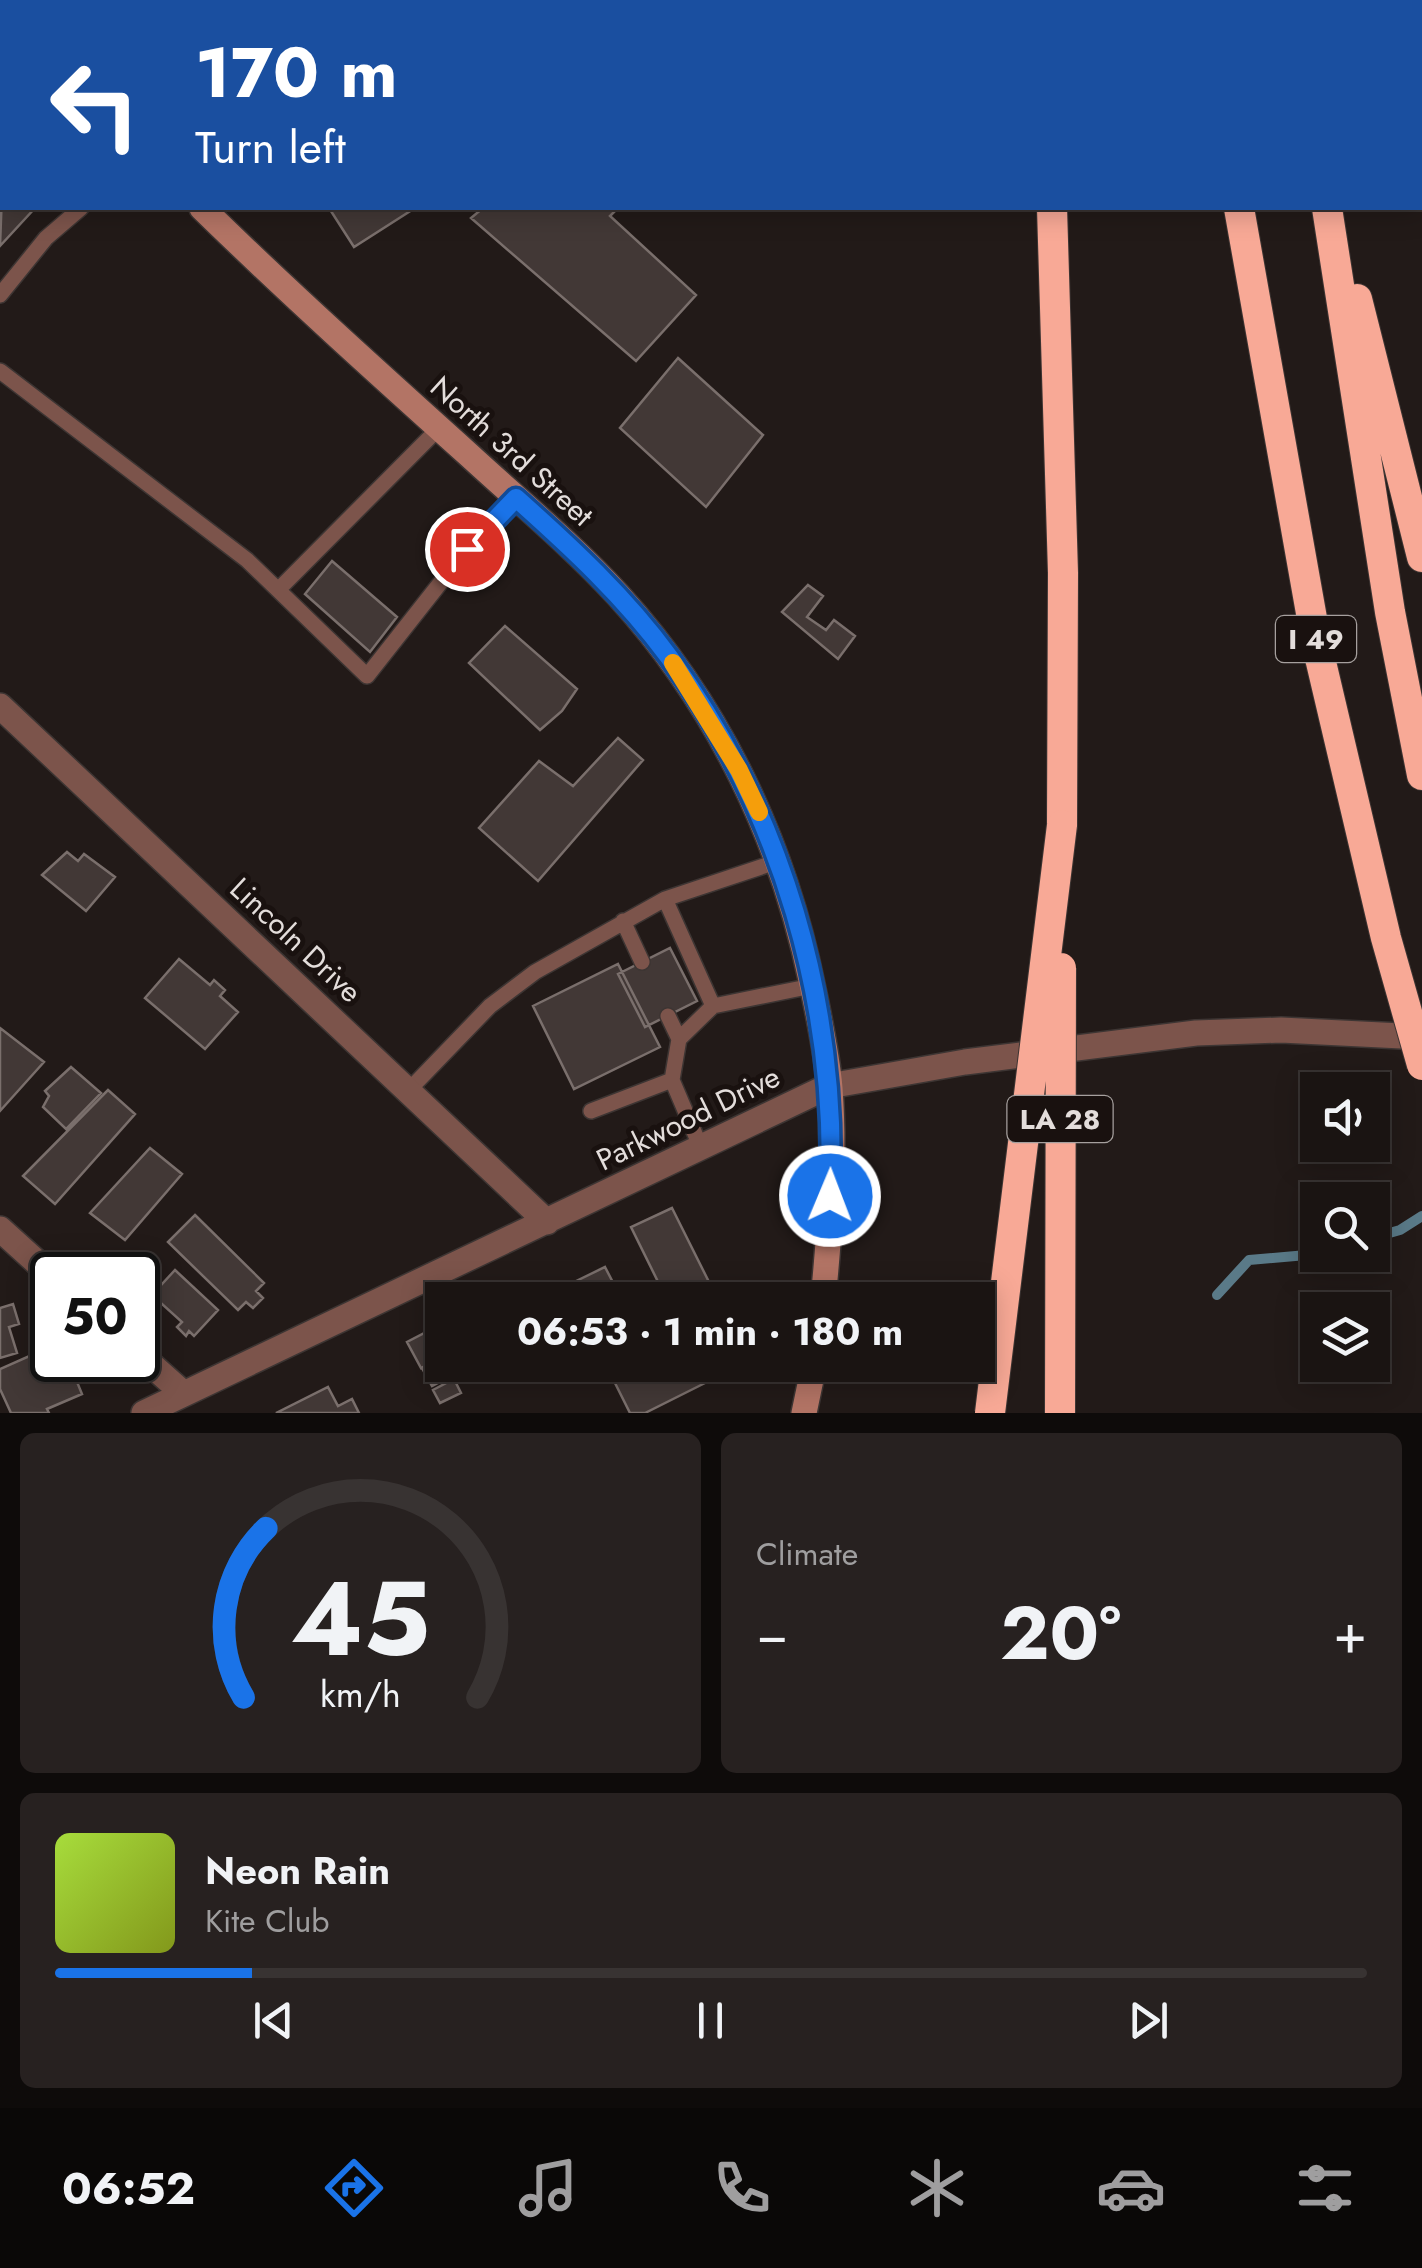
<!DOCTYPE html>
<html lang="en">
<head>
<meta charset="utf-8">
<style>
  body { margin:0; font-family:Jost,sans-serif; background:#272120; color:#f1f3f6; height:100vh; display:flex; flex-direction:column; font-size:38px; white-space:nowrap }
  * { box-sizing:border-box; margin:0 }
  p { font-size:32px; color:#9f9e9f }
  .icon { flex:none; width:55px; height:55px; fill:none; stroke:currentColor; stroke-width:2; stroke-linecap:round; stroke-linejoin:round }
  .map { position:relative; height:1413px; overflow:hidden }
  .panel { display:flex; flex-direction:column; gap:20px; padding:20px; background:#0e0b0a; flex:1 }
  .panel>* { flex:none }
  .top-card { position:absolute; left:0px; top:0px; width:1422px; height:210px; box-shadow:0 5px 25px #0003,0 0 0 2px #383332; background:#1a4fa0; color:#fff; overflow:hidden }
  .buttons { position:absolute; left:1300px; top:1072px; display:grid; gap:20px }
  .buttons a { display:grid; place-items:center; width:90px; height:90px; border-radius:0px; background:#1a1412; box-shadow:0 5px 25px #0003,0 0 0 2px #383332; font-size:50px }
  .speed { position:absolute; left:30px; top:1252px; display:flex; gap:20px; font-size:50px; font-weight:700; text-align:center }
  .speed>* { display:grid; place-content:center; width:130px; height:130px; border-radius:50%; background:#1a1412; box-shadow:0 5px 25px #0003,0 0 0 2px #383332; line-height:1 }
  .speed .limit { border:5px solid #111; border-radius:15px; background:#fff; color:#111 }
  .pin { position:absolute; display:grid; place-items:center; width:85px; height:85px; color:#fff; margin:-42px; border:5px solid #fff; border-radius:50%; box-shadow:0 2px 10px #0007 }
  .me { position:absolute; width:110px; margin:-55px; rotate:1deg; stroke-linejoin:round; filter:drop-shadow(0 0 8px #0008) }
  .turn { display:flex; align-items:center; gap:35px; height:210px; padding:0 30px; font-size:45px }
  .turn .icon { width:130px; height:130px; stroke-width:2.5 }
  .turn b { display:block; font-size:70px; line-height:85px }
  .big { font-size:75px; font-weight:700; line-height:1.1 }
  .panel .widget { flex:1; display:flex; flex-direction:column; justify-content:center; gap:15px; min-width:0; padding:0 35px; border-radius:15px; background:#272120 }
  .panel .dial { align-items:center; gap:0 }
  .dial svg { height:260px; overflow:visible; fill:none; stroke:#383332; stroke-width:7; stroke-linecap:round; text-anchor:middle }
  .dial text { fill:#f1f3f6; stroke:none }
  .song { display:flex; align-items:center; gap:30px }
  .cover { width:120px; height:120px; border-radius:15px; background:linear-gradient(135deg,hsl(80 70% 55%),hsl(70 70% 35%)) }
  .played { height:10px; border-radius:5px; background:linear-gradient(90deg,#1a73e8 15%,#383332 15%) }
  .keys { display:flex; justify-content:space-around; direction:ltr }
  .heat { display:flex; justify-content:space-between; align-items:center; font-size:55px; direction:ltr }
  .panel .tiles { flex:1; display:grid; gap:20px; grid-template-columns:1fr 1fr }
  .widget:last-child { grid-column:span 2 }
  .trip { position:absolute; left:425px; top:1282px; width:570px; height:100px; border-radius:0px; background:#1a1412; box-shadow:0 5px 25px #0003,0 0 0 2px #383332; font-weight:700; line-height:100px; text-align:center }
  .dock { display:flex; height:160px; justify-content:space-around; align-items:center; background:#0a0807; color:#9f9e9f }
  .dock .icon { width:70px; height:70px }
  .dock .active { color:#1a73e8 }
  .dock b { font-size:45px; color:#f1f3f6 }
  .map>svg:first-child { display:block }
</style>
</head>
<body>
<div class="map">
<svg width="1422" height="1413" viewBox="0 0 1422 1413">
  <rect width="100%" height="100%" fill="#221a18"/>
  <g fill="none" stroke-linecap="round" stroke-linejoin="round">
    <!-- stream -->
    <path stroke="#5a7a88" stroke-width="10" d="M1372 1238 1400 1230 1422 1216
      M1217 1295 1249 1260 1318 1254"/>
  </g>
  <!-- building -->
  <path fill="#423836" stroke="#7a6f6c" stroke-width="2.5" d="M299 0H404L400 2Z
    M558 0H801L803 1 554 2Z
    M2 193V208H35L0 246Z
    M329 208H415L354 247Z
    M483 208H618L610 216 696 295 636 361 471 218Z
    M678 358 763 435 706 507 620 428Z
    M332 561 397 617 370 652 305 594Z
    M808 585 823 596 807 617 826 630 834 620 855 636 838 659 782 612Z
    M505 626 577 689 562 711 540 730 469 663Z
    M618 738 643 760 538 881 479 828 539 761 573 786Z
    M67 852 78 861 84 854 115 877 86 911 42 875Z
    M670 948 697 1001 645 1027 618 974Z
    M179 959 210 985 214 980 225 990 220 996 238 1012 205 1049 145 998Z
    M618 964 660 1047 574 1089 533 1006Z
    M0 1028 44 1062 0 1111Z
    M71 1067 101 1093 66 1129 43 1107 49 1096 45 1091Z
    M108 1090 135 1114 55 1204 23 1176Z
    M150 1148 182 1174 125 1240 90 1213Z
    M672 1208 718 1300H667L631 1227Z
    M195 1215 264 1283 256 1291 263 1298 253 1308 246 1302 238 1310 168 1242Z
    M605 1267 622 1300H573L566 1286Z
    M175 1270 218 1310 194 1336 189 1331 186 1336 177 1327 182 1322 152 1295Z
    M13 1304 19 1324 9 1327 17 1353 0 1358V1308Z
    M434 1328 442 1345V1357L421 1368 407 1342Z
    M52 1346V1360H63L68 1370 76 1367 82 1380 77 1382 82 1394 47 1409 49 1413H11L0 1389V1369Z
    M442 1358V1365H453L457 1373 432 1386 422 1368Z
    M606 1365H718L707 1370 711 1380 645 1413H630Z
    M454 1379 461 1393 440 1403 433 1390Z
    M328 1387 338 1406 352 1399 359 1413H276Z"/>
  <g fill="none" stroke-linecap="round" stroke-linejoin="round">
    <!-- lane casing -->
    <g stroke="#3d3533" stroke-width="18">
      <path id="lane" d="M0 295 46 238 81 208
        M0 371 247 560 367 676 467 549 516 498
        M278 590 439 428
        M665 899 713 1006
        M623 921 642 962
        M668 1016 679 1039
        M408 1091 490 1006 535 972 665 899 779 861
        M591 1111 672 1080
        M701 1148 672 1080 679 1039 713 1006 812 986"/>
    </g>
    <!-- street casing -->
    <g stroke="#3d3533" stroke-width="28">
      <path id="street" d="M0 706 547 1222
        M0 1229 52 1276
        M138 1353 184 1394
        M144 1413 829 1086 965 1062 1196 1033 1281 1030 1422 1037"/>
    </g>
    <!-- secondary casing -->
    <g stroke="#3d3533" stroke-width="28">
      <path id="secondary" d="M5 0 7 2
        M202 208C289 293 379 374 469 455 519 501 572 545 618 595 718 705 782 839 812 984 819 1018 827 1053 830 1088 835 1158 830 1230 823 1300
        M804 1413 814 1365"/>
    </g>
    <!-- highway casing -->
    <g stroke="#3d3533" stroke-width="32">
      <path id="highway" d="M1047 0V2
        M1202 0 1203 2
        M1289 0 1290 2
        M1052 208 1063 573 1062 825
        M1327 208 1390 612 1422 775
        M1357 299 1422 557"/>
    </g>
    <!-- lane -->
    <use href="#lane" stroke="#7c544b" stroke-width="15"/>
    <!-- street -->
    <use href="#street" stroke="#7c544b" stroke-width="25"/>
    <!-- secondary -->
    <use href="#secondary" stroke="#b37465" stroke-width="25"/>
    <!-- highway -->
    <use href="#highway" stroke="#f8a996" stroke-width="30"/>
    <!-- highway-bridge casing -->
    <g stroke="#3d3533" stroke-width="32" stroke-linecap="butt">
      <path id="highway-bridge" d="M1239 208 1316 641 1386 938 1422 1065
        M990 1413 1062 825
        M1060 1413 1061 968"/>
    </g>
    <!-- highway-bridge -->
    <use href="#highway-bridge" stroke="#f8a996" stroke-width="30"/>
  </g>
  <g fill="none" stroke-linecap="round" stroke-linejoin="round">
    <!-- route casing -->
    <g stroke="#114b97" stroke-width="25">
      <path id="route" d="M467 549 516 498C571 547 625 597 669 657 782 812 838 1004 830 1196"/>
    </g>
    <!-- route -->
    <use href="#route" stroke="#1a73e8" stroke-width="18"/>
    <!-- slow -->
    <path stroke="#f59e0b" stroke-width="18" d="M673 663 739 770 759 812"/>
  </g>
  <g text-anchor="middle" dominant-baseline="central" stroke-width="10" stroke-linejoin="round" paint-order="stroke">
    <!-- shield labels -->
    <g fill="#19110f" stroke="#a6a09e" stroke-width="2.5">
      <rect x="1276" y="616" width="80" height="46" rx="8"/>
      <rect x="1007.5" y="1096" width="105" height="46" rx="8"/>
    </g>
    <g font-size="28" font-weight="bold" fill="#e3dddb">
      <text x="1316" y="639">I 49</text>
      <text x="1060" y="1119">LA 28</text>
    </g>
    <!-- street labels -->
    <g font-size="30" fill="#e3dddb" stroke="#19110f">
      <text transform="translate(512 451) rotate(42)">North 3rd Street</text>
      <text transform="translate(296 940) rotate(43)">Lincoln Drive</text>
      <text transform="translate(688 1118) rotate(-26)">Parkwood Drive</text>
    </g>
  </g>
</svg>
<div class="buttons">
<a><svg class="icon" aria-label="sound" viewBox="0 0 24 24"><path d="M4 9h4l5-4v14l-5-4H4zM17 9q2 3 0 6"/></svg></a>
<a><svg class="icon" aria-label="search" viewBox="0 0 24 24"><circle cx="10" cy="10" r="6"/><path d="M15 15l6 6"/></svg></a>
<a><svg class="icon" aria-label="layers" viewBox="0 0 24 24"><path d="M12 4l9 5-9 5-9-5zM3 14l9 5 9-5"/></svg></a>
</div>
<div class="speed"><div class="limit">50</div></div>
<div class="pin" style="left:467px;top:549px;background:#d93025"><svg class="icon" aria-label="arrive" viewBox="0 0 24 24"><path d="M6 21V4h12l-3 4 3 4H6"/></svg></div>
<svg class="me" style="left:830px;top:1196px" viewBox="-20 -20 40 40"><circle r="17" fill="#1a73e8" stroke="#fff" stroke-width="3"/><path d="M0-11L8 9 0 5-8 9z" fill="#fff"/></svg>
<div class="trip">06:53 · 1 min · 180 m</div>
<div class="top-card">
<div class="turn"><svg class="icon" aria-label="left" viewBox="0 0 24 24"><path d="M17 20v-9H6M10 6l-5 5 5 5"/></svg><div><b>170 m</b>Turn left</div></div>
</div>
</div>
<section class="panel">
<div class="tiles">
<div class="widget dial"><svg viewBox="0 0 100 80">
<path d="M14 69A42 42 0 1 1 86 69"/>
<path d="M14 69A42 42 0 0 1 21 17" stroke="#1a73e8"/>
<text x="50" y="56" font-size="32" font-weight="700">45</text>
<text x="50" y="72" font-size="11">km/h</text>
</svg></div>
<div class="widget"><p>Climate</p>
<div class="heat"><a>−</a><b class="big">20°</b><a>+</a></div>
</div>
<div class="widget">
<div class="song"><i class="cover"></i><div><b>Neon Rain</b><p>Kite Club</p></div></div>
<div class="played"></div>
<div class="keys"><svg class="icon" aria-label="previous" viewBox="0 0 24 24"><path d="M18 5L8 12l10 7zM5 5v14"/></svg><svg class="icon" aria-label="pause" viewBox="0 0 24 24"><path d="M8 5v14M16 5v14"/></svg><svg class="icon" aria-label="next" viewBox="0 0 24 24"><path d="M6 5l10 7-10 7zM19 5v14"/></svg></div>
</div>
</div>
</section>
<nav class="dock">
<b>06:52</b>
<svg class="icon active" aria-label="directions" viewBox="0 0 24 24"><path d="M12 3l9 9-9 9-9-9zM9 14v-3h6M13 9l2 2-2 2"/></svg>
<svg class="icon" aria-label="music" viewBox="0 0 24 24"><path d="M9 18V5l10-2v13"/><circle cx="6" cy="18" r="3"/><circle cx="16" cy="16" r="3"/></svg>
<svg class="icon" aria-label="phone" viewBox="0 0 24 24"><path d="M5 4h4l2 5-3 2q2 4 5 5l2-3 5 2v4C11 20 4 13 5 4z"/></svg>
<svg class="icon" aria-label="climate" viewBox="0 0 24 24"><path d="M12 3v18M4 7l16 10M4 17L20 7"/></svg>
<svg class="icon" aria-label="car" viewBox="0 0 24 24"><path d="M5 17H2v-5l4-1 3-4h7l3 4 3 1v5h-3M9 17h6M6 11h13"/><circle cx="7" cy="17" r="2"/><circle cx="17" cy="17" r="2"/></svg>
<svg class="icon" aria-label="filters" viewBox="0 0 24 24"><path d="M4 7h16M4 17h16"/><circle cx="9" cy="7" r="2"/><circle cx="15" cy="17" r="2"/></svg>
</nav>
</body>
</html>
